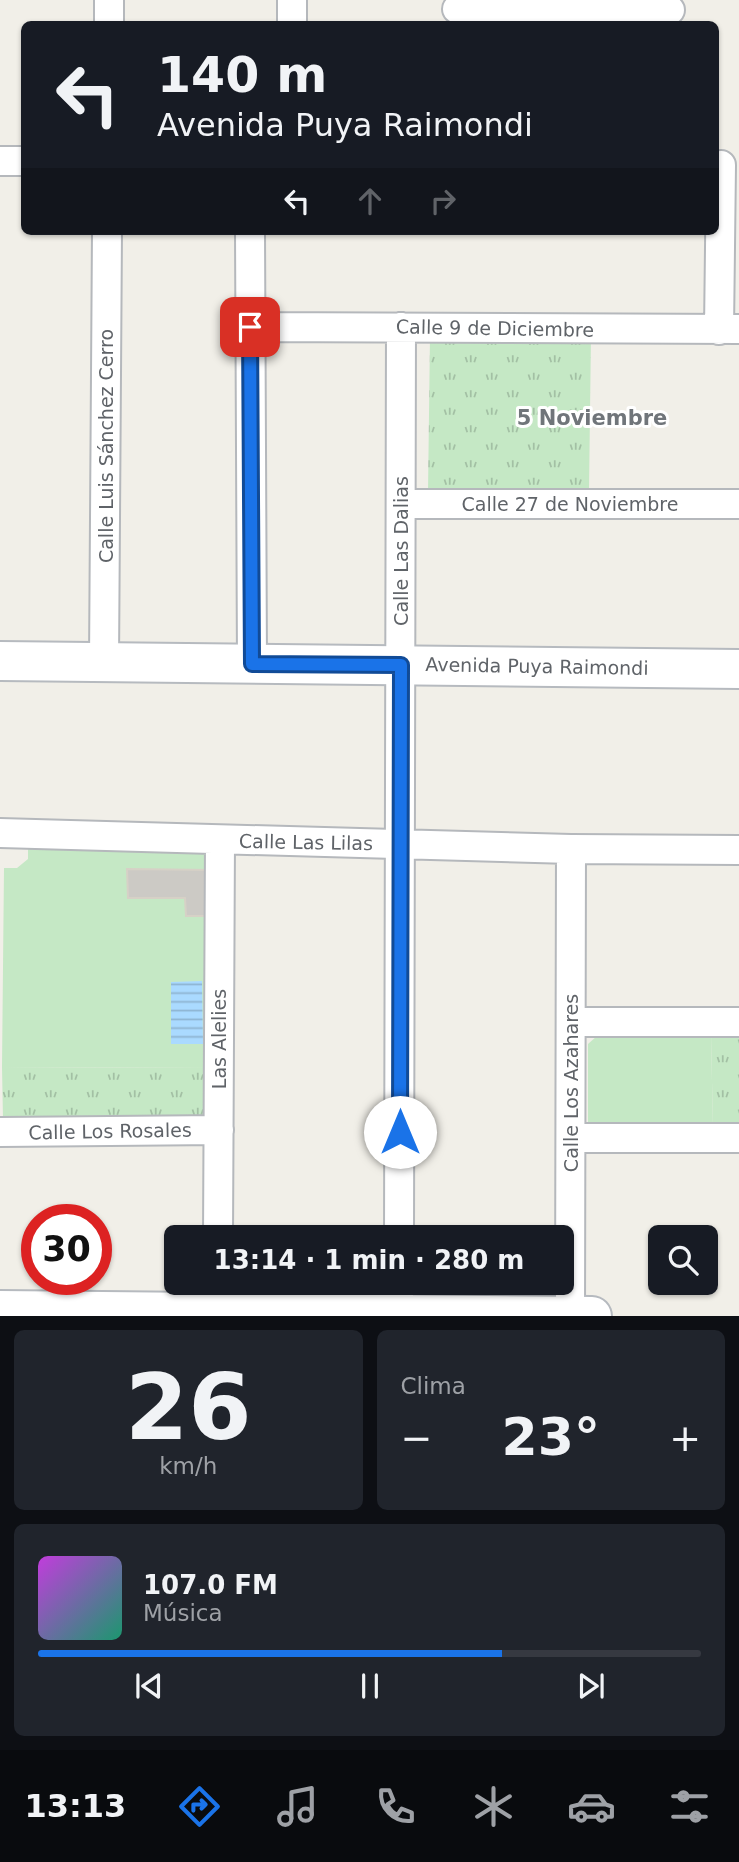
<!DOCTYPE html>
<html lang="es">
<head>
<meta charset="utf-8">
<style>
  body { margin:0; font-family:"DejaVu Sans",sans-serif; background:#20242c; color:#f1f3f6; height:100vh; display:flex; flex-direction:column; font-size:26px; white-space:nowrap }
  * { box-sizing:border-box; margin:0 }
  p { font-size:23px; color:#9ea1a6 }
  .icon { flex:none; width:38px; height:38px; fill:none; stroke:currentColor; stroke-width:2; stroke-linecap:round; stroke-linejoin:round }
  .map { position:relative; height:1316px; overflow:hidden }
  .drawer { display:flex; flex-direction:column; gap:14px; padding:14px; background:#0d0f14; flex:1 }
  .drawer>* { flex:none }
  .banner { position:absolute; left:21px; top:21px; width:698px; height:214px; border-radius:10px; box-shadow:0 2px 5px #0004; background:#171b24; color:#f1f3f6; overflow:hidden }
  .fabs { position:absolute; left:648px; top:1225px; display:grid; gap:14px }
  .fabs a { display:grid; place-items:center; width:70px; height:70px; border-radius:10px; background:#171b24; box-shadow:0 2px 5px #0004; font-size:35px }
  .speed { position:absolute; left:21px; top:1204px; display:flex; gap:14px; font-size:35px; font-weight:700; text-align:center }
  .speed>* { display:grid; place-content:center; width:91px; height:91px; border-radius:50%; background:#171b24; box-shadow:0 2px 5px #0004; line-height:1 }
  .speed .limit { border:10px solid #d22; background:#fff; color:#111 }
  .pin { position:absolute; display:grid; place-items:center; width:60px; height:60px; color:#fff; margin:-30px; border-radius:14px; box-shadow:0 4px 10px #0006 }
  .me { position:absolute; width:77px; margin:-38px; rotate:0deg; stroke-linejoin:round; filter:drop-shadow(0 0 5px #0008) }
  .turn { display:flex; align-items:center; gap:24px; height:147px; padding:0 21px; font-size:32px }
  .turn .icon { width:91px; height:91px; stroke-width:2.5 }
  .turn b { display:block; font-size:49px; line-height:60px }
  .lanes { display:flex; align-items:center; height:66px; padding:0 21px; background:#0003; justify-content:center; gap:35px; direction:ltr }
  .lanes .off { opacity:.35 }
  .big { font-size:52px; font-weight:600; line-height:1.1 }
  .drawer .tile { flex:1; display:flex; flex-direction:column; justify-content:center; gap:10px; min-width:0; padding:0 24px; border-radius:10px; background:#20242c }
  .drawer .dial { align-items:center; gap:0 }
  .dial b { font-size:91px; line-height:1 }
  .song { display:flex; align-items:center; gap:21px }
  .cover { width:84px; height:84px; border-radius:10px; background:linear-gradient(135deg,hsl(290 70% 55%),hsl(160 70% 35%)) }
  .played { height:7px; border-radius:4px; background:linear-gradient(90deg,#1a73e8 70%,#363941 70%) }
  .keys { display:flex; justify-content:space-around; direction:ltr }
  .heat { display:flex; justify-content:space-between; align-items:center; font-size:38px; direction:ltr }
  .drawer .tiles { flex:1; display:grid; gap:14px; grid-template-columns:1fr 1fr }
  .tile:last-child { grid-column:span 2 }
  .trip { position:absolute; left:164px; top:1225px; width:410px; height:70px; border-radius:10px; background:#171b24; box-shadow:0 2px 5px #0004; font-weight:600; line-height:70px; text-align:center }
  .dock { display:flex; height:112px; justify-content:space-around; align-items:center; background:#090b0e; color:#9ea1a6 }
  .dock .icon { width:49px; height:49px }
  .dock .active { color:#1a73e8 }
  .dock b { font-size:32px; color:#f1f3f6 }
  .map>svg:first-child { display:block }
</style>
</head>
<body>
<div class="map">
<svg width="739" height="1316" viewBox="0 0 739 1316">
  <defs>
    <pattern id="park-tufts" width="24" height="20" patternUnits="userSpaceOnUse" patternTransform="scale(1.75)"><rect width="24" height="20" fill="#c5e8c5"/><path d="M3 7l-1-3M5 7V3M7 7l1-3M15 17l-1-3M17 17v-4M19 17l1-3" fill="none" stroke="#a3c0a4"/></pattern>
    <pattern id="water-rules" width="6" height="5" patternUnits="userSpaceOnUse" patternTransform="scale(1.75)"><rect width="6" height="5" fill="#aadaff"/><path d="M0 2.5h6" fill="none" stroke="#8eb4d2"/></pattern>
  </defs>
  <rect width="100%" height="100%" fill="#f1efe8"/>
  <!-- park -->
  <path fill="url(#park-tufts)" d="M591 335 589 491 428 492 430 336Z
    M711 1035H739V1127H713Z
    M2 1067 209 1068 208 1122 3 1120Z"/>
  <!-- garden -->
  <path fill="#c5e8c5" d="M28 845 211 847 209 1068 2 1067 4 868H17L28 859Z
    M711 1035 713 1127 588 1126V1044L597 1036Z"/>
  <!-- water -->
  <path fill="url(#water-rules)" d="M202 981 203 1044H171V982Z"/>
  <!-- building -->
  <path fill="#cccac5" stroke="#d6d1c6" stroke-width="2" d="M127 869 211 870 210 916H186L185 898H128Z"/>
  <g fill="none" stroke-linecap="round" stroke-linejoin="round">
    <!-- street casing -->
    <g stroke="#b5b8bc" stroke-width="32">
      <path id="street" d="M292 0V24
        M457 9 670 10
        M109 24V0
        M0 161H24
        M250 231 252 664
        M250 327 739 329
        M719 330 721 165
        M401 504H739
        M104 662 107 231
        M0 833 571 849 739 850
        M571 1022H739
        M0 1132 219 1130
        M571 1138H739
        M218 1237 220 840
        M399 1237 401 327
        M218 1316V1283
        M399 1316V1283
        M570 1316 571 849"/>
    </g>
    <!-- secondary casing -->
    <g stroke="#b6babf" stroke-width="42">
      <path id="secondary" d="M0 661 739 669
        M0 1310 592 1316"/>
    </g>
    <!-- street -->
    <use href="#street" stroke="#fff" stroke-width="28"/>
    <!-- secondary -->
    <use href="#secondary" stroke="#fff" stroke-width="38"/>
  </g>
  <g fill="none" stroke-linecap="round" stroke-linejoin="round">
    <!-- route casing -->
    <g stroke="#114b97" stroke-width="18">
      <path id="route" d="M250 327 252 664 401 665 400 1132"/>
    </g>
    <!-- route -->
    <use href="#route" stroke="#1a73e8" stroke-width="12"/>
  </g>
  <g text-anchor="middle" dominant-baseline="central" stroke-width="6" stroke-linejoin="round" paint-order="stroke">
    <!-- street labels -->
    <g font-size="19" fill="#5f6368" stroke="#fff">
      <text transform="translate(495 328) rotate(1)">Calle 9 de Diciembre</text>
      <text transform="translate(106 446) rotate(-90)">Calle Luis Sánchez Cerro</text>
      <text x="570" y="504">Calle 27 de Noviembre</text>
      <text transform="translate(401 551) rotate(-90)">Calle Las Dalias</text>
      <text transform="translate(537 666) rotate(1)">Avenida Puya Raimondi</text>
      <text transform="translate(306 842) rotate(1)">Calle Las Lilas</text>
      <text transform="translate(219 1039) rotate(-90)">Las Alelies</text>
      <text transform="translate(571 1083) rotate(-90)">Calle Los Azahares</text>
      <text transform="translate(110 1131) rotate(-1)">Calle Los Rosales</text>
    </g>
    <!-- neighbourhood labels -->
    <g font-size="21" font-weight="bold" fill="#70757a" stroke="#fff">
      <text x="592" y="418">5 Noviembre</text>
    </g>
  </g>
</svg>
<div class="fabs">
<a><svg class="icon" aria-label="search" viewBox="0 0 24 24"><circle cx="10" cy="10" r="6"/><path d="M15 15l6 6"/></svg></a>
</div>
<div class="speed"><div class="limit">30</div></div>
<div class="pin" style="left:250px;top:327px;background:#d93025"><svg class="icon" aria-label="arrive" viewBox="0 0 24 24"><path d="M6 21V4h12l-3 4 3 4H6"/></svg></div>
<svg class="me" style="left:400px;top:1132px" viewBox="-20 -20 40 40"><circle r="19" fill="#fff"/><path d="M0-13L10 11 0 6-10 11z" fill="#1a73e8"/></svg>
<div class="trip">13:14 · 1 min · 280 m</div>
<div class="banner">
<div class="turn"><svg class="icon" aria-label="left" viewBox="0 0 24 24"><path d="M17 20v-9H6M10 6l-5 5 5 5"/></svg><div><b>140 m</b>Avenida Puya Raimondi</div></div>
<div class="lanes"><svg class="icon" aria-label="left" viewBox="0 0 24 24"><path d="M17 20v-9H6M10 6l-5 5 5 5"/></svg><svg class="icon off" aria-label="ahead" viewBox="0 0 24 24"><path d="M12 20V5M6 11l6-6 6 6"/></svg><svg class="icon off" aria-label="right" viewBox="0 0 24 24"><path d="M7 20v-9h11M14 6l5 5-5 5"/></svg></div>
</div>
</div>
<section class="drawer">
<div class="tiles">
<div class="tile dial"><b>26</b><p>km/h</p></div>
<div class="tile"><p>Clima</p>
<div class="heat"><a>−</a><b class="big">23°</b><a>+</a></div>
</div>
<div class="tile">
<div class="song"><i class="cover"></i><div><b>107.0 FM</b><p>Música</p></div></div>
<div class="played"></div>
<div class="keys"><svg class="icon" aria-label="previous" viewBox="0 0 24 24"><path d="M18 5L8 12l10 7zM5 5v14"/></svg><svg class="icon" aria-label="pause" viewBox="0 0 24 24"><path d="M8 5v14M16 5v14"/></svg><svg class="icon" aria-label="next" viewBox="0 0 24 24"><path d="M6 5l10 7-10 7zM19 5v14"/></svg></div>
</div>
</div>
</section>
<nav class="dock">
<b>13:13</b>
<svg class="icon active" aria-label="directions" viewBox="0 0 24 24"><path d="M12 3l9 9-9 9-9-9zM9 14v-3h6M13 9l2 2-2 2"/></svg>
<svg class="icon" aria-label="music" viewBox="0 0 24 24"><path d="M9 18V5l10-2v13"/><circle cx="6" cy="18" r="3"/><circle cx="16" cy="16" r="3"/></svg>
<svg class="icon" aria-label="phone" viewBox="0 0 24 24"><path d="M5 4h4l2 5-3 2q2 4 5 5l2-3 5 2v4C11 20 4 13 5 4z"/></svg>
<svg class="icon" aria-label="climate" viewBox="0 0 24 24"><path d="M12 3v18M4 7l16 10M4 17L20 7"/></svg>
<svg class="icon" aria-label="car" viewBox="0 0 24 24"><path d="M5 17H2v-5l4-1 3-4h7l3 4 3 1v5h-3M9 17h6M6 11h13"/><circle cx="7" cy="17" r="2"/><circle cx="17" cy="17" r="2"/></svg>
<svg class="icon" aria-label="filters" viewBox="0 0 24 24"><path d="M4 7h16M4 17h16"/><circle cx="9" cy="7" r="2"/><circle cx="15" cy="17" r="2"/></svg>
</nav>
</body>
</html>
